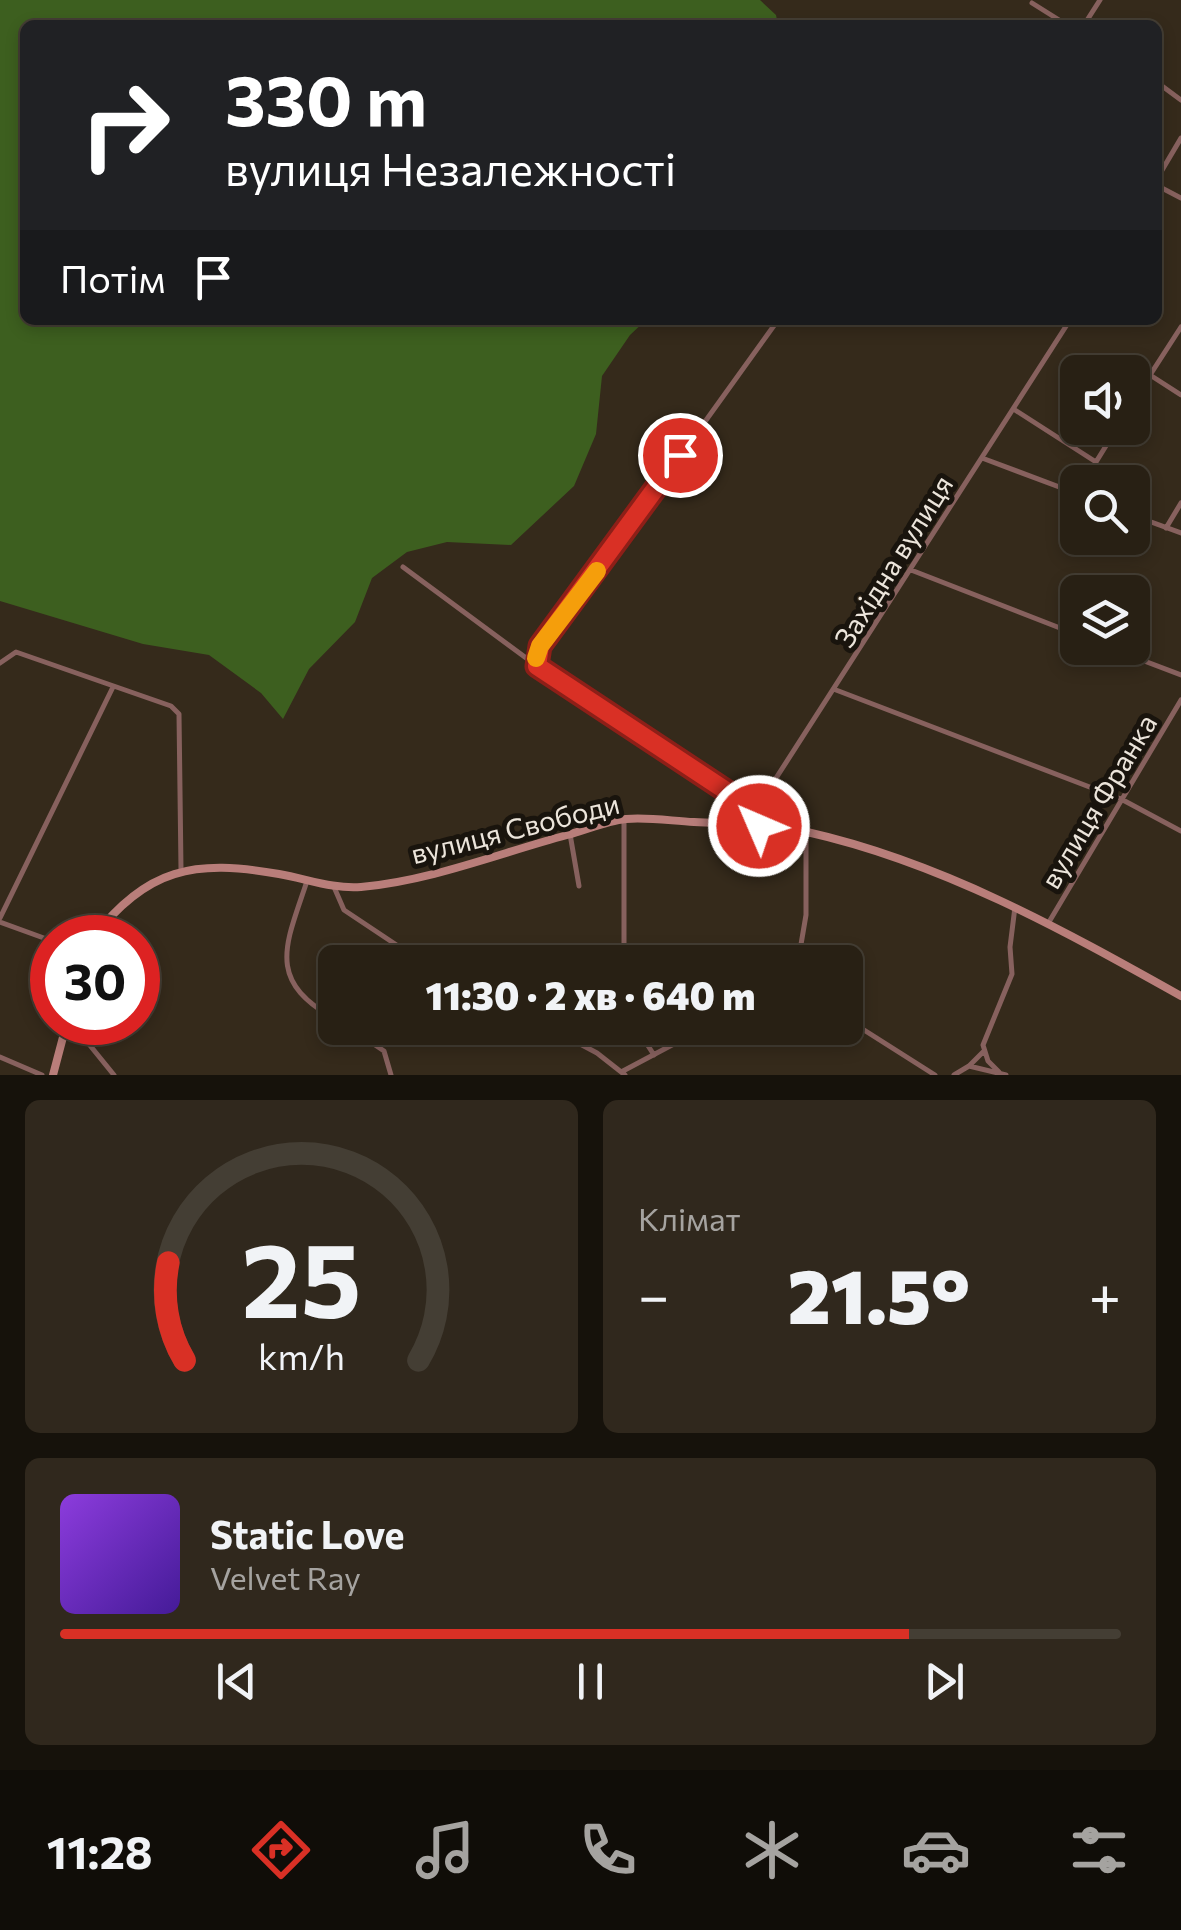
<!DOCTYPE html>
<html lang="uk">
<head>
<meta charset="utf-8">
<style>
  body { margin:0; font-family:Commissioner,sans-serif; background:#30281d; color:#f1f3f6; height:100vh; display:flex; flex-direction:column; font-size:38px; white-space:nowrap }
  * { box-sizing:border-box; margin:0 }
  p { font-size:32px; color:#a5a3a0 }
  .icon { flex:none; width:55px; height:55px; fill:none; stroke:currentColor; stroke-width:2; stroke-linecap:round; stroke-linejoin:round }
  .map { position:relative; height:1075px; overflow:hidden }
  .details { display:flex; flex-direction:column; gap:25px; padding:25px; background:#16120b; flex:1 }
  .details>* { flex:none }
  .guide { position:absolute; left:20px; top:20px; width:1142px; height:305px; border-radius:15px; box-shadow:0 5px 15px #0003,0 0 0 2px #443e34; background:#202124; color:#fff; overflow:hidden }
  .fabs { position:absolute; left:1060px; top:355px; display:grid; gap:20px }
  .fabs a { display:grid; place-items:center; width:90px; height:90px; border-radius:15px; background:#282014; box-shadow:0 5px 15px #0003,0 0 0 2px #443e34; font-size:50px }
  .speed { position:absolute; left:30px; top:915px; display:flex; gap:20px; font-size:50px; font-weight:700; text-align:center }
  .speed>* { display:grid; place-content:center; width:130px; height:130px; border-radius:50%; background:#282014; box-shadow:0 5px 15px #0003,0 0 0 2px #443e34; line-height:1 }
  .speed .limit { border:15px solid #d22; background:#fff; color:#111 }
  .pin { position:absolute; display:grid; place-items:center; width:85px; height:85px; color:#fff; margin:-42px; border:5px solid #fff; border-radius:50%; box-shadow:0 2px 10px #0007 }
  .me { position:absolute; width:110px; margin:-55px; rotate:315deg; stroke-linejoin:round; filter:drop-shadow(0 0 8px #0008) }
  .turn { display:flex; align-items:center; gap:35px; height:210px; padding:0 40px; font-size:45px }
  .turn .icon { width:130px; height:130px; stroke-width:2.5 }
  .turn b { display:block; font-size:70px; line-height:85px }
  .then { display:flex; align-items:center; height:95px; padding:0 40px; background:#0003; gap:20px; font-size:38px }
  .big { font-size:75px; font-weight:800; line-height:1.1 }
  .details .tile { flex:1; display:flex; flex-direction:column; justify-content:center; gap:15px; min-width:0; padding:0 35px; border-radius:15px; background:#30281d }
  .details .dial { align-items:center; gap:0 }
  .dial svg { height:260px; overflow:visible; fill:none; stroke:#443e34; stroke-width:7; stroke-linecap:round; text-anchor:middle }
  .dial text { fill:#f1f3f6; stroke:none }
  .song { display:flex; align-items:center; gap:30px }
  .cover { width:120px; height:120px; border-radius:15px; background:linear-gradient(135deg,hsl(270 70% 55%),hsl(260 70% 35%)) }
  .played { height:10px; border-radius:5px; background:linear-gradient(90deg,#d93025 80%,#443e34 80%) }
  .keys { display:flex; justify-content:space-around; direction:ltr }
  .heat { display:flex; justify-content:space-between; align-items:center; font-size:55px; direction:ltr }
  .details .tiles { flex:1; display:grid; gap:25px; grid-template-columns:1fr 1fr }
  .tile:last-child { grid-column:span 2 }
  .trip { position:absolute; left:318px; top:945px; width:545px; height:100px; border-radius:15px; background:#282014; box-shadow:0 5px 15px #0003,0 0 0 2px #443e34; font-weight:800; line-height:100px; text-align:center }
  .tabs { display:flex; height:160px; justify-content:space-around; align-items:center; background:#100d08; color:#a5a3a0 }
  .tabs .icon { width:70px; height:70px }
  .tabs .current { color:#d93025 }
  .tabs b { font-size:45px; color:#f1f3f6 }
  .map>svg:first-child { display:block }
</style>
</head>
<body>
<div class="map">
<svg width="1181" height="1075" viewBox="0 0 1181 1075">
  <rect width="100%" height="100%" fill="#352a1b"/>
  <!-- green -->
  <path fill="#3d5f1f" d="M0 0H760L776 15 778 25H25V320H646L630 335 602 376 596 434 574 486 511 545 447 542 407 552 372 578 355 622 309 669 283 719 261 693 209 655 143 644 0 601Z"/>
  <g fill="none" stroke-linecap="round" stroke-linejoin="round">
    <!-- street -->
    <path stroke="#87615e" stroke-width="5" d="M1032 3 1067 25
      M1084 25 1100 0
      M1158 83 1181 100
      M1158 177 1181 138
      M1158 186 1181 198
      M1150 375 1181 395
      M1132 403 1181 327
      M1015 410 1096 462 1117 428
      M982 458 1078 494
      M1132 515 1181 533
      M1166 528 1181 503
      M403 567 537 666
      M911 570 1078 635
      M1110 648 1181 675
      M0 663 16 652 171 706 179 714 181 869
      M836 690 1121 799 1181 831
      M758 814 537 666 536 657 778 320
      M759 825 762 800 1070 320
      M570 834 579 886
      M307 881C286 945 265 980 335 1019
      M334 887 344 910 422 962
      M0 918 113 687
      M0 922 52 941
      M1049 922 1181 700
      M624 962V819
      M798 962 806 915V831
      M845 1018 935 1075
      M71 1022 114 1075
      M350 1028 384 1051 391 1075
      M550 1028 597 1053 625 1075
      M625 1028 645 1041 654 1055
      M0 1057 42 1075
      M969 1066 983 1052
      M623 1071 704 1028
      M999 1072 988 1061 983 1045 1012 974 1010 947 1015 907
      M954 1075 969 1066 1006 1075"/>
    <!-- secondary -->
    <path stroke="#b97e7a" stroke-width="8" d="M93 938C146 868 195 859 279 874 308 879 332 889 361 887 430 881 500 853 567 835 586 830 606 821 626 819 648 817 672 821 694 822 731 824 771 823 807 832 941 862 1063 930 1181 996
      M53 1075 67 1022"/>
  </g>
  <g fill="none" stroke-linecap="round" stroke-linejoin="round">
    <!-- route casing -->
    <g stroke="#8d1f18" stroke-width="25">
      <path id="route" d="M680 455 540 646 537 666 746 804 758 814 759 826"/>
    </g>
    <!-- route -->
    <use href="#route" stroke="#d93025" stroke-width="18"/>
    <!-- slow -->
    <path stroke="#f59e0b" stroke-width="18" d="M536 658 540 646 597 571"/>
  </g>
  <g text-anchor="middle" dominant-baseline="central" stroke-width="10" stroke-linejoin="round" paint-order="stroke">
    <!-- street labels -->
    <g font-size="28" fill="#ece5db" stroke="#19140d">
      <text transform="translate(893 561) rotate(-58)">Західна вулиця</text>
      <text transform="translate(1098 801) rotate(-59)">вулиця Франка</text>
      <text transform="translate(515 828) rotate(-14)">вулиця Свободи</text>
    </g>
  </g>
</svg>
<div class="fabs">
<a><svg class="icon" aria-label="sound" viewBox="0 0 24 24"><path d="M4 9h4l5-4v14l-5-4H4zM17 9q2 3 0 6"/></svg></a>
<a><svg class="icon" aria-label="search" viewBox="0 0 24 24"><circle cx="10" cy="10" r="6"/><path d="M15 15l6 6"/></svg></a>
<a><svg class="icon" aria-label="layers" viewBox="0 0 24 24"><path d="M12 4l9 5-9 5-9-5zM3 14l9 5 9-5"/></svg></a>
</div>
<div class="speed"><div class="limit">30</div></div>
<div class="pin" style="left:680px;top:455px;background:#d93025"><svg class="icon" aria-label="arrive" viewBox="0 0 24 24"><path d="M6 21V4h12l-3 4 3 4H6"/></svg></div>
<svg class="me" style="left:759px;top:826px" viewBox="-20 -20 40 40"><circle r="17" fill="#d93025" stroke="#fff" stroke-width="3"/><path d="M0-11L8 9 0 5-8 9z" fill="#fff"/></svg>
<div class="trip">11:30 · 2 хв · 640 m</div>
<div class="guide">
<div class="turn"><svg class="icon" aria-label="right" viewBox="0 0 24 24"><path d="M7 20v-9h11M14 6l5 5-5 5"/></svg><div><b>330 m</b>вулиця Незалежності</div></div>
<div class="then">Потім<svg class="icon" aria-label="arrive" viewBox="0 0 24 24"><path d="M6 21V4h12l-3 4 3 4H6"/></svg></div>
</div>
</div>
<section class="details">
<div class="tiles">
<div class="tile dial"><svg viewBox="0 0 100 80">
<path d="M14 69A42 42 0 1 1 86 69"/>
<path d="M14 69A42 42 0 0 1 9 39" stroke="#d93025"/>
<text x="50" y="56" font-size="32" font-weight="700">25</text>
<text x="50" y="72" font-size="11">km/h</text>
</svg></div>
<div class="tile"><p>Клімат</p>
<div class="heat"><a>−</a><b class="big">21.5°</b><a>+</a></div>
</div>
<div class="tile">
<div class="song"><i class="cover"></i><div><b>Static Love</b><p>Velvet Ray</p></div></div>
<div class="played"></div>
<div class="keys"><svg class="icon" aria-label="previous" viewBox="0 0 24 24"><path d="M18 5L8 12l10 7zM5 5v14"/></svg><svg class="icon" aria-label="pause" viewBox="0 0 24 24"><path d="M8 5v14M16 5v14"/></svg><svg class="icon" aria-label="next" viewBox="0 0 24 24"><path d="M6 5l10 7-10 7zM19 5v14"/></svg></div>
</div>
</div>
</section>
<nav class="tabs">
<b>11:28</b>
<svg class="icon current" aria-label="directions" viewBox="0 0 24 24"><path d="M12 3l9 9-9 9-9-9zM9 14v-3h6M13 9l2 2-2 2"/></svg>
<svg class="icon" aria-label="music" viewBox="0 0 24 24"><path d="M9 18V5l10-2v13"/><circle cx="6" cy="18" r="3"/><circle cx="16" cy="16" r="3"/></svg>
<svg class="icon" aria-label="phone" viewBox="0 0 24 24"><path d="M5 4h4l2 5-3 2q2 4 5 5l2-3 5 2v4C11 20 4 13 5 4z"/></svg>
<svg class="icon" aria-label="climate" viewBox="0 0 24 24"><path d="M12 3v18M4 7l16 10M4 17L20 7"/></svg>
<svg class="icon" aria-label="car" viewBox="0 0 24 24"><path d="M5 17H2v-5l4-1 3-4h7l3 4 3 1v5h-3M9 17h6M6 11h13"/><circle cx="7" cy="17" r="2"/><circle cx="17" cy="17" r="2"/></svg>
<svg class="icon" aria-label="filters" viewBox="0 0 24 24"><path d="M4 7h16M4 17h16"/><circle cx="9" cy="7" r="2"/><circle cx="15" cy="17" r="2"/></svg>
</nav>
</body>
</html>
